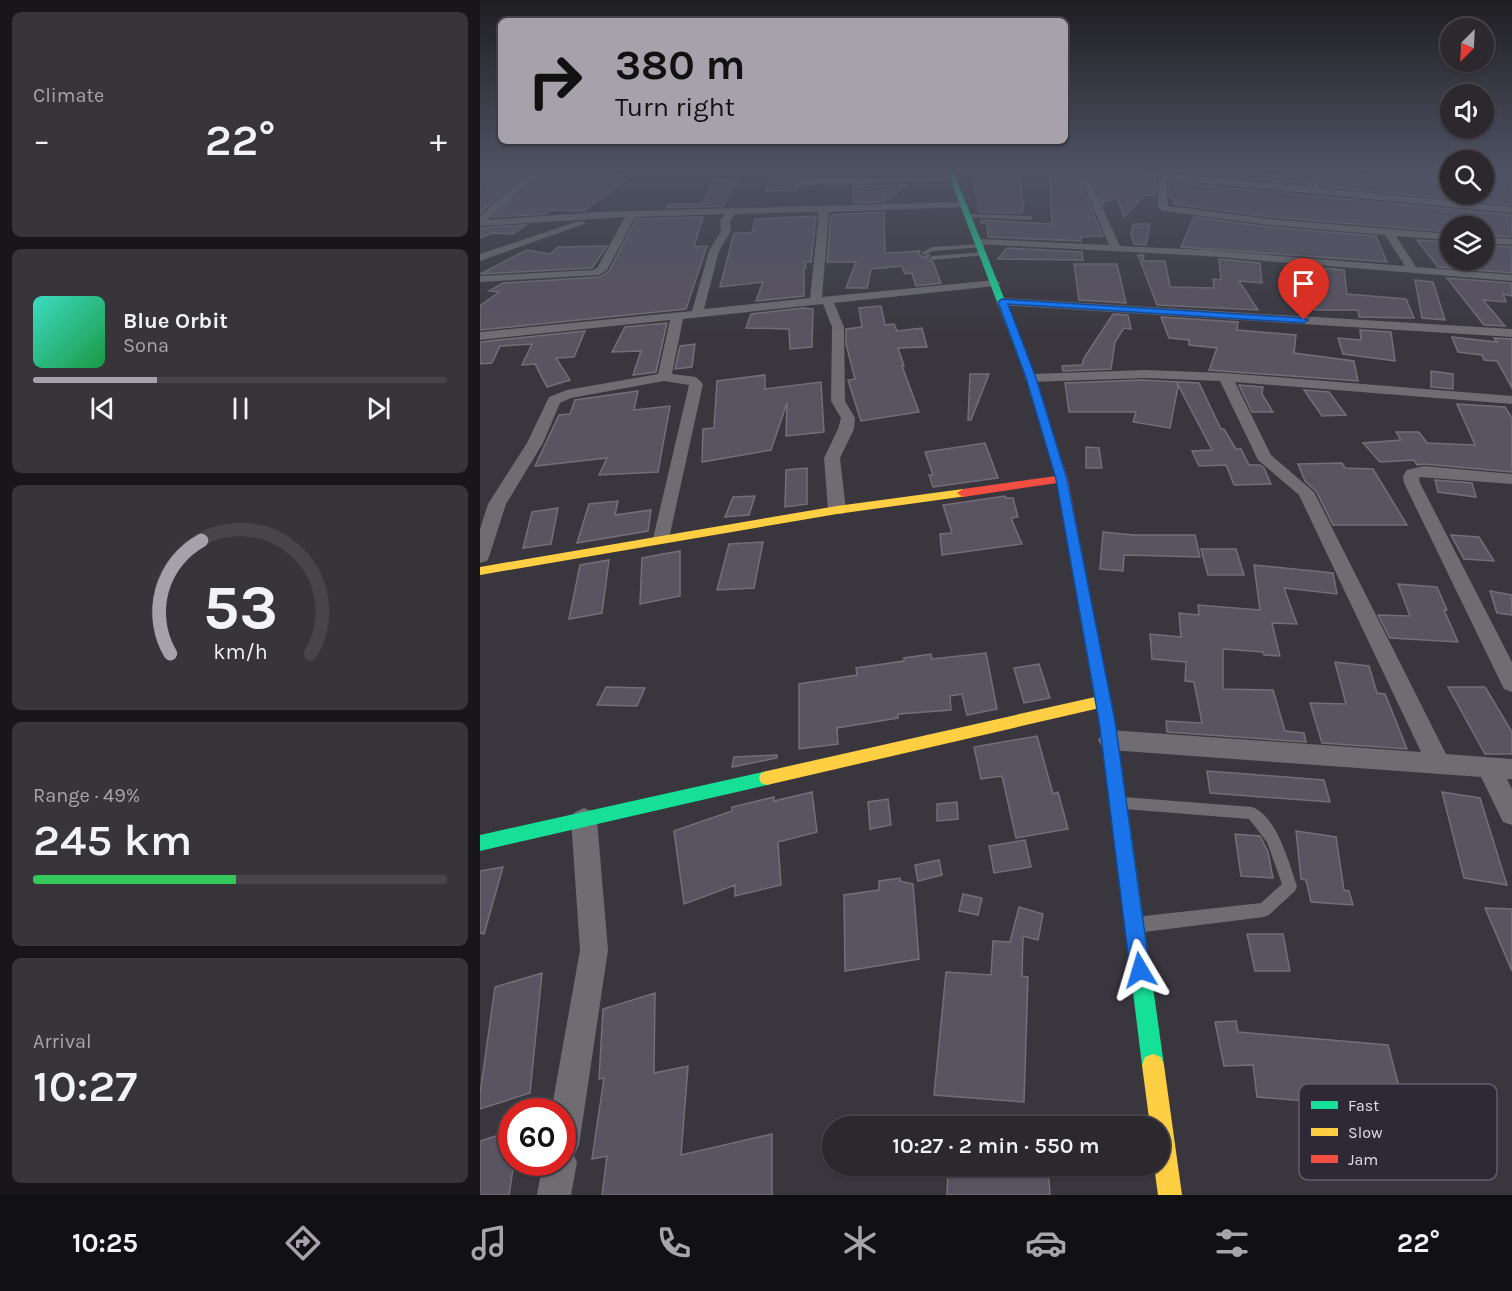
<!DOCTYPE html>
<html lang="en">
<head>
<meta charset="utf-8">
<style>
  body { margin:0; font-family:Karla,sans-serif; background:#37343a; color:#f1f3f6; height:100vh; display:flex; flex-direction:column; font-size:22px; white-space:nowrap }
  * { box-sizing:border-box; margin:0 }
  p { font-size:20px; color:#a6a6aa }
  .icon { flex:none; width:33px; height:33px; fill:none; stroke:currentColor; stroke-width:2; stroke-linecap:round; stroke-linejoin:round }
  .map { position:relative; flex:1; overflow:hidden }
  .drawer { display:flex; flex-direction:column; gap:12px; padding:12px; background:#181619; width:480px }
  .drawer>* { flex:none }
  .banner { position:absolute; left:18px; top:18px; width:570px; height:126px; border-radius:9px; box-shadow:0 2px 4px #0004,0 0 0 2px #47444a; background:#a6a2ab; color:#111; overflow:hidden }
  .needle { width:39px; rotate:204deg }
  .tools { position:absolute; left:960px; top:18px; display:grid; gap:12px }
  .tools a { display:grid; place-items:center; width:54px; height:54px; border-radius:50%; background:#2b282e; box-shadow:0 2px 4px #0004,0 0 0 2px #47444a; font-size:30px }
  .speed { position:absolute; left:18px; top:1098px; display:flex; gap:12px; font-size:30px; font-weight:700; text-align:center }
  .speed>* { display:grid; place-content:center; width:78px; height:78px; border-radius:50%; background:#2b282e; box-shadow:0 2px 4px #0004,0 0 0 2px #47444a; line-height:1 }
  .speed .limit { border:9px solid #d22; background:#fff; color:#111 }
  .pin { position:absolute; display:grid; place-items:center; width:51px; height:51px; color:#fff; margin:-62px -26px; border-radius:50% 50% 50% 0; rotate:-45deg; box-shadow:0 0 6px #0007 }
  .pin .icon { rotate:45deg }
  .me { position:absolute; width:66px; margin:-33px; rotate:353deg; stroke-linejoin:round; filter:drop-shadow(0 0 4px #0008) }
  .turn { display:flex; align-items:center; gap:21px; height:126px; padding:0 18px; font-size:27px }
  .turn .icon { width:78px; height:78px; stroke-width:2.5 }
  .turn b { display:block; font-size:42px; line-height:51px }
  .big { font-size:45px; font-weight:600; line-height:1.1 }
  .drawer .widget { flex:1; display:flex; flex-direction:column; justify-content:center; gap:9px; min-width:0; padding:0 21px; border-radius:9px; background:#37343a }
  .drawer .dial { align-items:center; gap:0 }
  .dial svg { height:156px; overflow:visible; fill:none; stroke:#47444a; stroke-width:7; stroke-linecap:round; text-anchor:middle }
  .dial text { fill:#f1f3f6; stroke:none }
  .song { display:flex; align-items:center; gap:18px }
  .cover { width:72px; height:72px; border-radius:9px; background:linear-gradient(135deg,hsl(170 70% 55%),hsl(140 70% 35%)) }
  .played { height:6px; border-radius:3px; background:linear-gradient(90deg,#a6a2ab 30%,#47444a 30%) }
  .keys { display:flex; justify-content:space-around; direction:ltr }
  .heat { display:flex; justify-content:space-between; align-items:center; font-size:33px; direction:ltr }
  .charge { height:9px; border-radius:4px; background:linear-gradient(90deg,#34c759 49%,#47444a 0) }
  .trip { position:absolute; left:342px; top:1116px; width:348px; height:60px; border-radius:30px; background:#2b282e; box-shadow:0 2px 4px #0004,0 0 0 2px #47444a; font-weight:600; line-height:60px; text-align:center }
  .dock { display:flex; height:96px; justify-content:space-around; align-items:center; background:#111012; color:#a6a6aa }
  .dock .icon { width:42px; height:42px }
  .dock .selected { color:#a6a2ab }
  .dock b { font-size:27px; color:#f1f3f6 }
  main { display:flex; flex:1; min-height:0 }
  .map>svg:first-child { display:block }
</style>
</head>
<body>
<main>
<section class="drawer">
<div class="widget"><p>Climate</p>
<div class="heat"><a>−</a><b class="big">22°</b><a>+</a></div>
</div>
<div class="widget">
<div class="song"><i class="cover"></i><div><b>Blue Orbit</b><p>Sona</p></div></div>
<div class="played"></div>
<div class="keys"><svg class="icon" aria-label="previous" viewBox="0 0 24 24"><path d="M18 5L8 12l10 7zM5 5v14"/></svg><svg class="icon" aria-label="pause" viewBox="0 0 24 24"><path d="M8 5v14M16 5v14"/></svg><svg class="icon" aria-label="next" viewBox="0 0 24 24"><path d="M6 5l10 7-10 7zM19 5v14"/></svg></div>
</div>
<div class="widget dial"><svg viewBox="0 0 100 80">
<path d="M14 69A42 42 0 1 1 86 69"/>
<path d="M14 69A42 42 0 0 1 30 11" stroke="#a6a2ab"/>
<text x="50" y="56" font-size="32" font-weight="700">53</text>
<text x="50" y="72" font-size="11">km/h</text>
</svg></div>
<div class="widget"><p>Range · 49%</p><b class="big">245 km</b><div class="charge"></div></div>
<div class="widget"><p>Arrival</p><b class="big">10:27</b></div>
</section>
<div class="map">
<svg width="1032" height="1195" viewBox="0 0 1032 1195">
  <rect width="100%" height="100%" fill="#39363e"/>
  <!-- building -->
  <path fill="#5a5362" stroke="#726f76" stroke-width="1.5" d="M0 168H55L38 180 0 213Z
    M73 168H122L116 172 150 176 104 211 71 210 65 214 13 217 46 188Z
    M293 168H342L333 177 322 180 324 186 318 187 317 190 285 191Z
    M411 168H450L442 174 397 175 395 170Z
    M492 168H539L542 202H544L542 213 499 212Z
    M570 168H598L676 180V196L665 195 644 217 637 198 623 202 624 207 612 180 606 176 600 182 623 236 601 237V241L508 237 507 223H501V220L572 224Z
    M663 168H785L780 174 827 178V184Z
    M846 168H862L861 172 905 177 907 170 953 175 959 172 960 168H970V194H1012L1006 168H1032V205L841 186 839 179Z
    M234 179 257 180 243 206 186 208 189 204H222Z
    M688 182 1032 215V237L1004 235V226H970V232L790 217 693 204 696 199 690 198Z
    M428 185 407 200 404 192V202L373 203V186Z
    M404 212 405 253 440 251 439 254 443 257 449 255 447 259 453 262 461 283 436 286 432 273 425 274 422 266 391 269 387 288H366L376 262H347L351 215Z
    M336 216 331 262H325L326 268H324V296L276 301 283 282 240 287 254 233H272L275 219Z
    M223 217 214 247 227 246 206 309 0 330V306L19 292 9 291 23 283 120 277 129 271 156 219Z
    M714 217 790 227 896 236 907 262 701 247Z
    M653 224H670L666 245 654 244 651 234Z
    M46 225 33 234 12 233 0 238V228Z
    M937 240 969 242V260H1004V245L1032 247V273L958 267Z
    M127 246 112 268 0 274 47 250 70 254 78 247Z
    M527 248 602 252 603 260 518 259Z
    M658 255H664L663 261H685L690 287 734 288 733 279 741 280 739 259 780 263 782 283 759 281 778 310 677 305Z
    M594 264H637L646 303 599 300Z
    M812 265 864 270 867 294 926 299 934 318 879 317 878 310H835L815 282Z
    M967 278 1031 283 1032 296 1023 294 1026 302 1003 300 1025 326 1004 325Z
    M935 280 953 282 965 320 942 318Z
    M401 306 405 325 414 324 417 331 442 328 447 347 418 348 424 366H422L439 412 381 421 368 380 375 379 366 344V329L382 327 379 308Z
    M323 308 333 309 332 347 310 349 309 329 266 328 271 314Z
    M633 314 648 315 651 329 644 328 635 342 631 369 583 371 582 366 602 365 604 358Z
    M681 317 758 322 757 330 816 335 814 353 874 361 878 381 729 370 737 348 709 345V340L689 338Z
    M187 323 176 372 153 375 161 351 132 352 145 327Z
    M880 330 911 332 915 361 863 354 858 338 881 340Z
    M105 331 94 357 76 358 90 380 67 387 55 364 42 365 52 344 20 346 12 363 0 364V342Z
    M972 337 1017 342 1014 338 1032 339V388L1017 361 1004 360 1002 355 978 352Z
    M215 344 212 367 195 369 200 346Z
    M951 371 973 374V389L951 387Z
    M490 374H509L491 420H488Z
    M285 375V389L341 382 344 432 306 436 307 403 291 450 222 462 223 429 234 428 237 381Z
    M661 380 719 383 741 429H744L756 449H761L769 465H780L784 468 791 484 754 485 746 465 719 466 712 451 732 450 697 383 698 387 690 428 653 422 656 412H589L585 383Z
    M759 385 783 387 782 394 793 412H772Z
    M824 390 849 392 866 415 842 416Z
    M158 391 154 410 190 406 178 472 119 475 127 458 55 466 79 415 90 414 95 400Z
    M977 404 1025 407 1032 418V472L944 464 937 465 934 460 900 462 883 443 921 440 916 432H939L947 443 995 445Z
    M505 443 518 478 453 487 449 475H453L445 452Z
    M606 447 619 448 622 468H606Z
    M862 463 865 468 893 469 927 525H853L836 491 825 481 818 464Z
    M327 468V504L305 507 306 470Z
    M955 480 992 483 996 497 958 492Z
    M275 496 269 515 245 517 253 497Z
    M525 496 526 498H533L538 517 531 518 542 544 462 555 460 534 472 533 463 505Z
    M138 501 135 515 171 510 168 531 97 543 109 504Z
    M78 508 71 544 43 548 52 512Z
    M623 532 654 535H715L720 557 644 555 643 571 620 569Z
    M971 535 999 537 1014 561 984 559Z
    M283 542 274 588 237 590 249 544Z
    M721 549H756L764 575H728Z
    M200 551V596L160 604 162 558Z
    M129 560 122 613 89 619 100 565Z
    M774 565 853 573 857 594 804 588 817 624 792 623 800 656 784 655 783 652 743 649V689L793 690 805 731 824 733 826 742 687 732 686 721 722 723 714 682 705 681 706 662 672 659 670 634 701 637 699 613 719 615 718 605 780 610Z
    M918 584 957 587 967 610H964L978 642 910 638 898 615 930 616Z
    M1010 591 1032 595V615L1017 613Z
    M506 653 517 709 487 715 482 694 470 696 471 710 418 714V718L357 728 358 744 319 749V684L377 675 376 668 424 661V658L451 654 452 659Z
    M855 662 889 666 897 693 905 694 927 749 842 743 830 703 866 704Z
    M559 664 570 698 544 703 534 668Z
    M126 687 165 688 157 706 117 705Z
    M968 687H1005L1032 732V754H1005Z
    M557 736 573 794 578 792 588 829 536 838 522 776 501 779 494 747Z
    M297 755V758L252 767 254 757Z
    M727 771 844 780 850 802 730 793Z
    M332 792 337 832 298 842 301 885 255 896V885L204 904 194 831 252 811V807L294 797V801Z
    M962 792 1000 798 1027 885 984 878Z
    M408 799 411 825 390 829 388 802Z
    M477 802 478 819 457 821V804Z
    M816 831 856 837 864 890 869 891 873 905 831 902 826 880 821 879Z
    M755 834 780 836 788 852 793 878 761 876Z
    M545 840 551 867 514 873 509 846Z
    M459 860 462 875 438 881 435 865Z
    M23 867 4 934 0 933V871Z
    M420 878V881L433 884 439 959 365 971 364 895 399 890V881Z
    M483 894 502 898 498 915 479 911Z
    M539 907 563 914 558 940 543 936 542 976 548 977 544 1102 454 1095 466 972 511 975 513 941 530 942Z
    M1005 908 1032 909V971Z
    M767 934H803L810 971H775Z
    M62 973 50 1093 0 1109V1094L15 987Z
    M175 993 174 1073 208 1066 201 1155 292 1134V1195H122L127 1156 112 1159 124 1078 119 1079 123 1009Z
    M756 1021 758 1032 908 1045 930 1128 945 1131 954 1168 870 1156 861 1104 777 1097 773 1065 744 1066 735 1022Z
    M32 1131V1162H34L29 1195H0V1141Z
    M468 1166H568L570 1195H467Z"/>
  <g fill="none" stroke-linecap="round" stroke-linejoin="round">
    <!-- lane -->
    <path fill="#6f6d71" fill-rule="evenodd" d="M488 214 550 216 553 218 550 220 486 217Z
      M501 244 504 246 503 247 453 251 444 255 441 253 452 247Z
      M504 252 506 253V255L452 260 449 258 452 256Z
      M644 797 772 807C797 816 809 863 817 886L815 891 789 915 784 917 664 932 659 929 656 924 659 919 664 916 781 903 802 884 787 842 769 819 644 809 639 807 637 803 639 799Z"/>
    <!-- street -->
    <path fill="#6f6d71" fill-rule="evenodd" d="M60 168H71L45 186 7 220 117 212 483 202 488 205 486 207 349 212 342 297 515 280 521 283 515 286 354 303 364 327 365 401 375 418 374 429 360 458 366 510 363 514H351L348 510 344 458 358 429 361 418 351 401 352 327 343 304 203 319 192 374 216 377 223 384 188 543H176L173 539 209 385 184 381 91 398 80 403 63 443 26 504 9 557 7 561 0 563V529L8 504 47 443 69 397 87 390 178 374 190 320 0 340V332L212 311 229 251 241 231 240 221 245 214 155 217 127 270 119 275 0 282V276L113 270 117 268 145 217 0 226V216L39 182ZM339 212 330 298 224 309 239 251 251 231 250 221 255 214Z
      M600 168H635L830 187 829 179 833 168H841L837 179 839 188 1032 207V213L686 179 688 206 790 219 970 234V240L916 236 936 267 1032 275V281L726 256 496 244 495 242 500 239 629 245 602 181 606 178 610 181 640 246 726 250 925 266 905 235 790 225 683 211 678 208V178Z
      M933 168H957L958 170 954 173Z
      M474 176 477 177V181L327 185 323 182 327 179Z
      M99 221 107 223 0 261V254Z
      M1004 237 1032 239V245L1004 243Z
      M522 298 1032 329V337L518 305 516 302Z
      M665 370 745 373 1032 396V404L755 382 791 455 834 492 966 754 1032 759V779H1027L1032 789V825L1023 822 1001 777 630 750 622 747 618 740 622 733 630 730 941 752 819 495 778 460 740 381 665 378 551 382 544 378 551 374Z
      M944 466 1032 474V484L939 477 940 483 1032 662V692L1024 689 1021 683 924 483 923 476 927 470Z
      M104 808 113 812 117 820 128 950 99 1145 94 1156 97 1162 91 1195H57L63 1162H82V1112H71L100 950 91 820 95 812Z"/>
    <!-- fast -->
    <path fill="#16e098" fill-rule="evenodd" d="M466 168H472L556 378 573 433 572 435H564L563 433 546 378Z
      M606 606 613 611 638 740 684 1065 681 1073 673 1076 665 1073 662 1065 622 740 599 611Z
      M287 771 293 773 295 778 293 783 287 785 0 851V835Z"/>
    <!-- slow -->
    <path fill="#ffcf43" fill-rule="evenodd" d="M483 489 489 493 487 496 357 514 0 575V567L357 506Z
      M624 695 629 697 632 701 629 705 624 707 287 785 281 783 279 778 281 773 287 771Z
      M673 1054 681 1057 684 1065 702 1195H678L674 1166H680V1126H670L662 1065 665 1057Z"/>
    <!-- jam -->
    <path fill="#f24e42" fill-rule="evenodd" d="M568 430 573 433 588 479 613 611 606 616 599 611 577 483 483 497 477 493 483 489 576 476 563 433Z"/>
  </g>
  <!-- sky -->
  <linearGradient id="sky" x2="0" y2="1"><stop stop-color="#1f1e22"/><stop offset="0.5" stop-color="#4e5263"/><stop offset="1" stop-color="#4e5263" stop-opacity="0"/></linearGradient>
  <rect width="1032" height="336" fill="url(#sky)"/>
  <!-- route -->
  <path fill="#1a73e8" stroke="#114b97" stroke-width="1.5" d="M522 299 824 318 828 320 824 323 528 304 556 378 587 479 635 721 670 970 667 977 660 980 653 977 650 970 619 721 576 479 546 378 518 302Z"/>
  <!-- legend -->
  <rect x="819" y="1084" width="198" height="96" rx="9" fill="#2f2836" stroke="#645e6b" stroke-width="1.5"/>
  <rect x="831" y="1101" width="27" height="8" fill="#16e098"/>
  <rect x="831" y="1128" width="27" height="8" fill="#ffcf43"/>
  <rect x="831" y="1155" width="27" height="8" fill="#f24e42"/>
  <g font-size="16" fill="#e0dce6">
    <text x="868" y="1111">Fast</text>
    <text x="868" y="1138">Slow</text>
    <text x="868" y="1165">Jam</text>
  </g>
</svg>
<div class="tools">
<a><svg class="needle" viewBox="-14 -14 28 28"><path d="M0-13l5 13h-10z" fill="#e53935"/><path d="M0 13l5-13h-10z" fill="#a6a6aa"/></svg></a>
<a><svg class="icon" aria-label="sound" viewBox="0 0 24 24"><path d="M4 9h4l5-4v14l-5-4H4zM17 9q2 3 0 6"/></svg></a>
<a><svg class="icon" aria-label="search" viewBox="0 0 24 24"><circle cx="10" cy="10" r="6"/><path d="M15 15l6 6"/></svg></a>
<a><svg class="icon" aria-label="layers" viewBox="0 0 24 24"><path d="M12 4l9 5-9 5-9-5zM3 14l9 5 9-5"/></svg></a>
</div>
<div class="speed"><div class="limit">60</div></div>
<div class="pin" style="left:824px;top:320px;background:#d93025"><svg class="icon" aria-label="arrive" viewBox="0 0 24 24"><path d="M6 21V4h12l-3 4 3 4H6"/></svg></div>
<svg class="me" style="left:660px;top:970px" viewBox="-20 -20 40 40"><path d="M0-17L14 15 0 8-14 15z" fill="#1a73e8" stroke="#fff" stroke-width="4"/></svg>
<div class="trip">10:27 · 2 min · 550 m</div>
<div class="banner">
<div class="turn"><svg class="icon" aria-label="right" viewBox="0 0 24 24"><path d="M7 20v-9h11M14 6l5 5-5 5"/></svg><div><b>380 m</b>Turn right</div></div>
</div>
</div>
</main>
<nav class="dock">
<b>10:25</b>
<svg class="icon selected" aria-label="directions" viewBox="0 0 24 24"><path d="M12 3l9 9-9 9-9-9zM9 14v-3h6M13 9l2 2-2 2"/></svg>
<svg class="icon" aria-label="music" viewBox="0 0 24 24"><path d="M9 18V5l10-2v13"/><circle cx="6" cy="18" r="3"/><circle cx="16" cy="16" r="3"/></svg>
<svg class="icon" aria-label="phone" viewBox="0 0 24 24"><path d="M5 4h4l2 5-3 2q2 4 5 5l2-3 5 2v4C11 20 4 13 5 4z"/></svg>
<svg class="icon" aria-label="climate" viewBox="0 0 24 24"><path d="M12 3v18M4 7l16 10M4 17L20 7"/></svg>
<svg class="icon" aria-label="car" viewBox="0 0 24 24"><path d="M5 17H2v-5l4-1 3-4h7l3 4 3 1v5h-3M9 17h6M6 11h13"/><circle cx="7" cy="17" r="2"/><circle cx="17" cy="17" r="2"/></svg>
<svg class="icon" aria-label="filters" viewBox="0 0 24 24"><path d="M4 7h16M4 17h16"/><circle cx="9" cy="7" r="2"/><circle cx="15" cy="17" r="2"/></svg>
<b>22°</b>
</nav>
</body>
</html>
